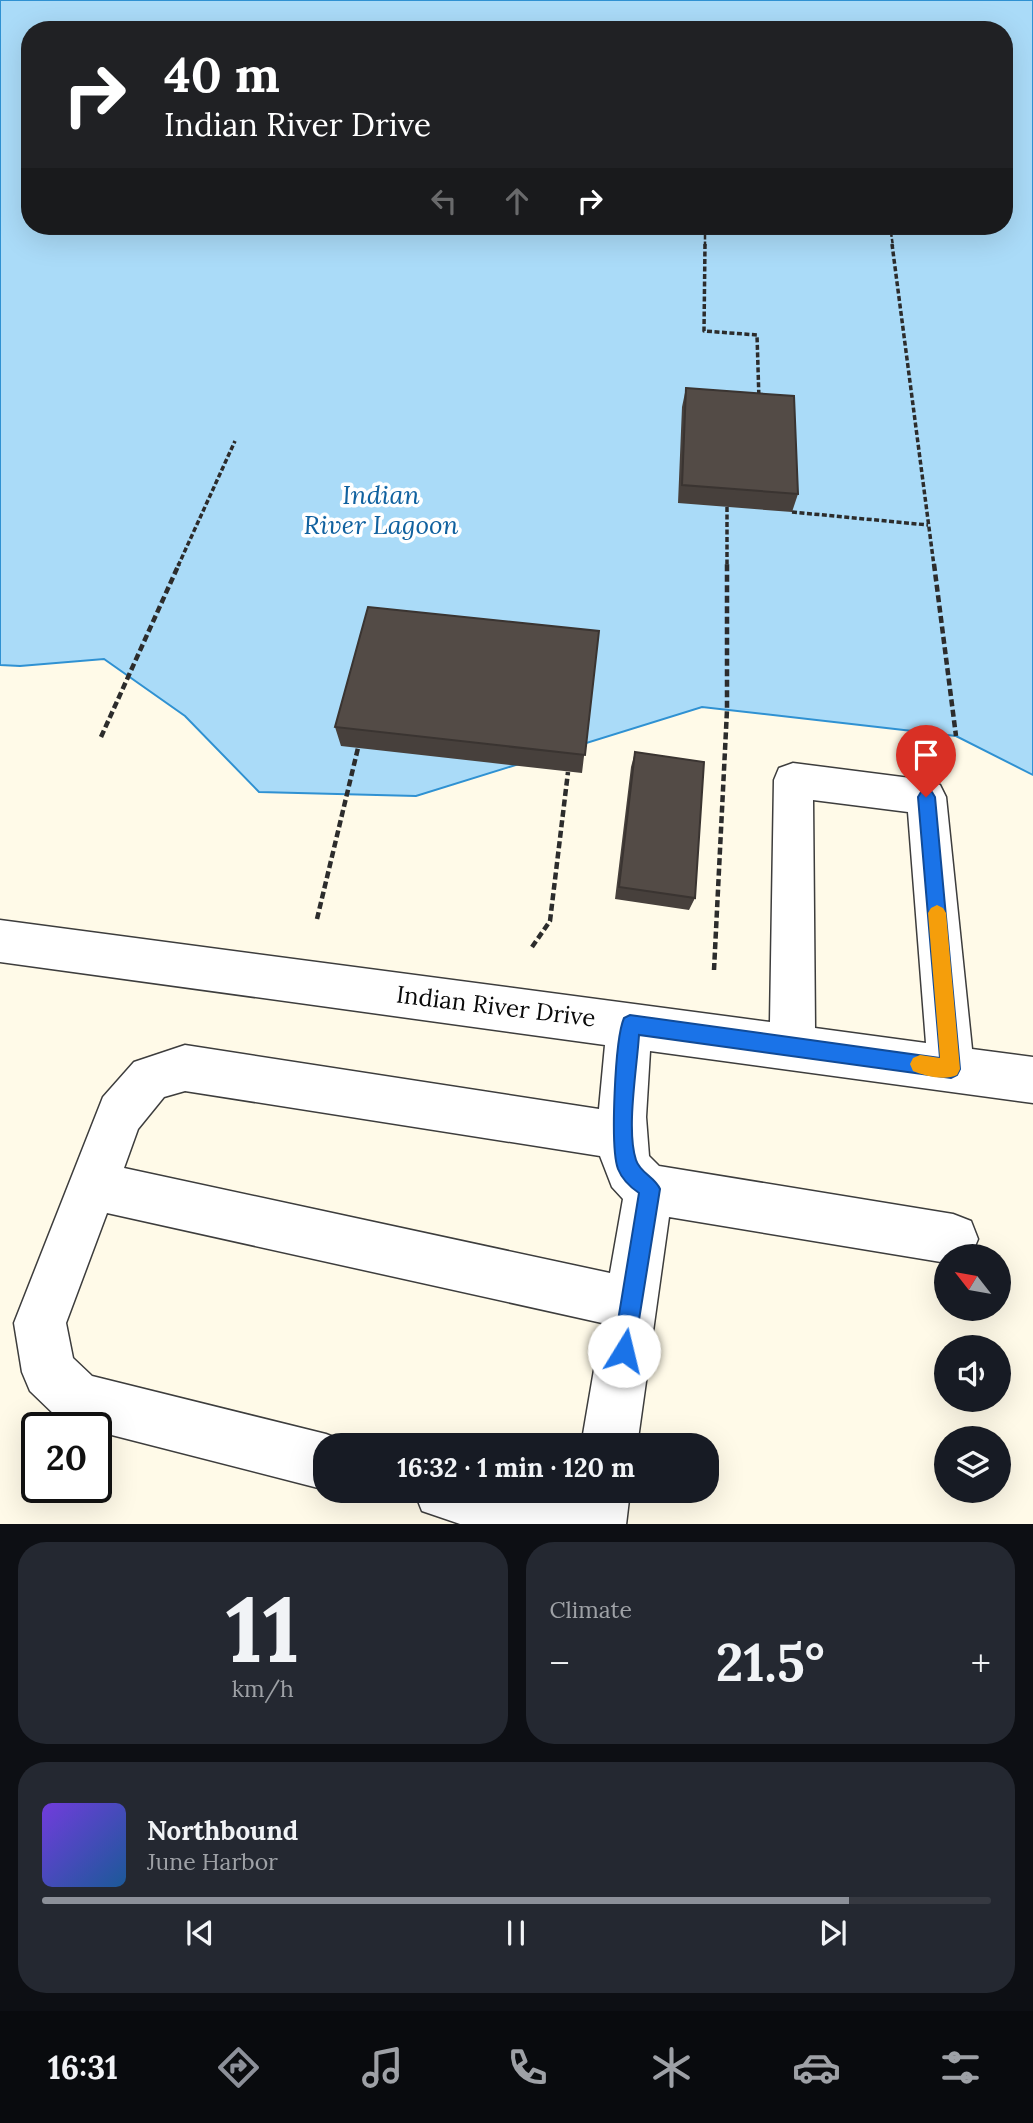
<!DOCTYPE html>
<html lang="en">
<head>
<meta charset="utf-8">
<style>
  body { margin:0; font-family:Lora,serif; background:#242831; color:#f1f3f6; height:100vh; display:flex; flex-direction:column; font-size:26px; white-space:nowrap }
  * { box-sizing:border-box; margin:0 }
  p { font-size:23px; color:#9ea1a6 }
  .icon { flex:none; width:38px; height:38px; fill:none; stroke:currentColor; stroke-width:2; stroke-linecap:round; stroke-linejoin:round }
  .map { position:relative; height:1524px; overflow:hidden }
  .drawer { display:flex; flex-direction:column; gap:18px; padding:18px; background:#0d0f14; flex:1 }
  .drawer>* { flex:none }
  .guide { position:absolute; left:21px; top:21px; width:992px; height:214px; border-radius:28px; box-shadow:0 7px 28px #0002; background:#202124; color:#fff; overflow:hidden }
  .needle { width:46px; rotate:301deg }
  .tools { position:absolute; left:934px; top:1244px; display:grid; gap:14px }
  .tools a { display:grid; place-items:center; width:77px; height:77px; border-radius:50%; background:#171b24; box-shadow:0 7px 28px #0002; font-size:35px }
  .speed { position:absolute; left:21px; top:1412px; display:flex; gap:14px; font-size:35px; font-weight:700; text-align:center }
  .speed>* { display:grid; place-content:center; width:91px; height:91px; border-radius:50%; background:#171b24; box-shadow:0 7px 28px #0002; line-height:1 }
  .speed .limit { border:4px solid #111; border-radius:10px; background:#fff; color:#111 }
  .pin { position:absolute; display:grid; place-items:center; width:60px; height:60px; color:#fff; margin:-72px -30px; border-radius:50% 50% 50% 0; rotate:-45deg; box-shadow:0 0 7px #0007 }
  .pin .icon { rotate:45deg }
  .me { position:absolute; width:77px; margin:-38px; rotate:9deg; stroke-linejoin:round; filter:drop-shadow(0 0 5px #0008) }
  .turn { display:flex; align-items:center; gap:24px; height:147px; padding:0 28px; font-size:32px }
  .turn .icon { width:91px; height:91px; stroke-width:2.5 }
  .turn b { display:block; font-size:49px; line-height:60px }
  .lanes { display:flex; align-items:center; height:66px; padding:0 28px; background:#0003; justify-content:center; gap:35px; direction:ltr }
  .lanes .off { opacity:.35 }
  .big { font-size:52px; font-weight:800; line-height:1.1 }
  .drawer .widget { flex:1; display:flex; flex-direction:column; justify-content:center; gap:10px; min-width:0; padding:0 24px; border-radius:28px; background:#242831 }
  .drawer .dial { align-items:center; gap:0 }
  .dial b { font-size:91px; line-height:1 }
  .song { display:flex; align-items:center; gap:21px }
  .cover { width:84px; height:84px; border-radius:10px; background:linear-gradient(135deg,hsl(260 70% 55%),hsl(210 70% 35%)) }
  .played { height:7px; border-radius:4px; background:linear-gradient(90deg,#8c9099 85%,#363941 85%) }
  .keys { display:flex; justify-content:space-around; direction:ltr }
  .heat { display:flex; justify-content:space-between; align-items:center; font-size:38px; direction:ltr }
  .drawer .tiles { flex:1; display:grid; gap:18px; grid-template-columns:1fr 1fr }
  .widget:last-child { grid-column:span 2 }
  .trip { position:absolute; left:313px; top:1433px; width:406px; height:70px; border-radius:28px; background:#171b24; box-shadow:0 7px 28px #0002; font-weight:800; line-height:70px; text-align:center }
  .tabs { display:flex; height:112px; justify-content:space-around; align-items:center; background:#090b0e; color:#9ea1a6 }
  .tabs .icon { width:49px; height:49px }
  .tabs .on { color:#8c9099 }
  .tabs b { font-size:32px; color:#f1f3f6 }
  .map>svg:first-child { display:block }
</style>
</head>
<body>
<div class="map">
<svg width="1033" height="1525" viewBox="0 0 1033 1525">
  <rect width="100%" height="100%" fill="#fffae8"/>
  <!-- water -->
  <path fill="#aadbf8" stroke="#2f91d2" stroke-width="2" fill-rule="evenodd" d="M0 0H1033V775L956 736 702 707 416 796 259 792 185 716 104 659 20 666 0 665ZM30 30H1004V226H30Z"/>
  <g fill="none" stroke-linecap="round" stroke-linejoin="round">
    <!-- minor casing -->
    <g stroke="#3d3d3d" stroke-width="3">
      <path id="minor" d="M793 763 926 780 940 785 946 797 972 1049 1033 1057V1103L650 1051 646 1117 649 1156 659 1166 953 1214 971 1221 978 1239 971 1256H947V1263L669 1217 637 1446H581L602 1323 107 1213 66 1323 73 1358 92 1376 326 1434 346 1442 347 1446H326V1490L96 1431V1428L77 1426 58 1418 30 1391 22 1372 14 1323 103 1097 134 1062 185 1045 599 1109 605 1045 0 962V920L770 1022 774 780 779 768ZM813 800 908 812 926 1043 815 1028ZM185 1091 600 1156 612 1187 623 1199 610 1273 124 1168 138 1129 164 1097Z
        M414 1491H554L573 1496 574 1491H630L626 1525H463L422 1511Z"/>
    </g>
    <!-- path-far2 -->
    <path stroke="#2c2c2c" stroke-width="2.5" stroke-dasharray="4.5 2" stroke-linecap="butt" d="M833 23 895 25
      M707 27V30
      M890 226 893 246
      M705 246V226"/>
    <!-- path-far1 -->
    <path stroke="#2c2c2c" stroke-width="3.5" stroke-dasharray="5 2.5" stroke-linecap="butt" d="M705 244 704 331 757 335 759 400
      M892 244 934 566
      M727 507V566
      M792 512 928 525
      M178 566 235 441"/>
    <!-- path -->
    <path stroke="#2c2c2c" stroke-width="4.5" stroke-dasharray="7 3.5" stroke-linecap="butt" d="M934 564 956 736
      M101 737 179 564
      M317 919 358 748
      M532 947 550 921 568 772
      M714 970 727 710V564"/>
    <!-- minor -->
    <use href="#minor" fill="#fff" fill-rule="evenodd"/>
  </g>
  <!-- wall -->
  <path fill="#47403c" d="M686 388 798 494 792 512 678 503 682 407Z
    M599 631 582 773 341 746 335 727Z
    M635 752 695 898 689 910 615 899 631 767Z"/>
  <!-- building -->
  <path fill="#534b46" stroke="#3a3431" stroke-width="2" d="M686 388 794 396 798 494 682 485Z
    M368 607 599 631 585 755 335 727Z
    M635 752 704 762 695 898 619 887Z"/>
  <!-- route -->
  <path fill="#1a73e8" stroke="#114b97" stroke-width="2" d="M926 790 932 792 935 797 960 1069 957 1075 951 1078 639 1035C637 1068 626 1130 636 1160 640 1173 655 1177 660 1189L634 1351 631 1359 624 1362 616 1359 613 1351 639 1193C630 1187 622 1179 618 1169 610 1147 615 1039 624 1018L630 1015 940 1058 918 797 921 792Z"/>
  <!-- slow -->
  <path fill="#f59e0b" d="M937 905 943 908 946 913 960 1069 957 1075C945 1081 925 1076 913 1071L910 1064 913 1058 920 1055 940 1058 928 913 931 908Z"/>
  <g text-anchor="middle" dominant-baseline="central" stroke-width="7" stroke-linejoin="round" paint-order="stroke">
    <!-- street labels -->
    <g font-size="24" fill="#0a0a0a" stroke="#fff">
      <text transform="translate(496 1006) rotate(7)">Indian River Drive</text>
    </g>
    <!-- water labels -->
    <g font-size="26" font-style="italic" fill="#10619f" stroke="#fff">
      <text x="381" y="494">Indian<tspan x="381" dy="30">River Lagoon</tspan></text>
    </g>
  </g>
</svg>
<div class="tools">
<a><svg class="needle" viewBox="-14 -14 28 28"><path d="M0-13l5 13h-10z" fill="#e53935"/><path d="M0 13l5-13h-10z" fill="#9ea1a6"/></svg></a>
<a><svg class="icon" aria-label="sound" viewBox="0 0 24 24"><path d="M4 9h4l5-4v14l-5-4H4zM17 9q2 3 0 6"/></svg></a>
<a><svg class="icon" aria-label="layers" viewBox="0 0 24 24"><path d="M12 4l9 5-9 5-9-5zM3 14l9 5 9-5"/></svg></a>
</div>
<div class="speed"><div class="limit">20</div></div>
<div class="pin" style="left:926px;top:797px;background:#d93025"><svg class="icon" aria-label="arrive" viewBox="0 0 24 24"><path d="M6 21V4h12l-3 4 3 4H6"/></svg></div>
<svg class="me" style="left:624px;top:1351px" viewBox="-20 -20 40 40"><circle r="19" fill="#fff"/><path d="M0-13L10 11 0 6-10 11z" fill="#1a73e8"/></svg>
<div class="trip">16:32 · 1 min · 120 m</div>
<div class="guide">
<div class="turn"><svg class="icon" aria-label="right" viewBox="0 0 24 24"><path d="M7 20v-9h11M14 6l5 5-5 5"/></svg><div><b>40 m</b>Indian River Drive</div></div>
<div class="lanes"><svg class="icon off" aria-label="left" viewBox="0 0 24 24"><path d="M17 20v-9H6M10 6l-5 5 5 5"/></svg><svg class="icon off" aria-label="ahead" viewBox="0 0 24 24"><path d="M12 20V5M6 11l6-6 6 6"/></svg><svg class="icon" aria-label="right" viewBox="0 0 24 24"><path d="M7 20v-9h11M14 6l5 5-5 5"/></svg></div>
</div>
</div>
<section class="drawer">
<div class="tiles">
<div class="widget dial"><b>11</b><p>km/h</p></div>
<div class="widget"><p>Climate</p>
<div class="heat"><a>−</a><b class="big">21.5°</b><a>+</a></div>
</div>
<div class="widget">
<div class="song"><i class="cover"></i><div><b>Northbound</b><p>June Harbor</p></div></div>
<div class="played"></div>
<div class="keys"><svg class="icon" aria-label="previous" viewBox="0 0 24 24"><path d="M18 5L8 12l10 7zM5 5v14"/></svg><svg class="icon" aria-label="pause" viewBox="0 0 24 24"><path d="M8 5v14M16 5v14"/></svg><svg class="icon" aria-label="next" viewBox="0 0 24 24"><path d="M6 5l10 7-10 7zM19 5v14"/></svg></div>
</div>
</div>
</section>
<nav class="tabs">
<b>16:31</b>
<svg class="icon on" aria-label="directions" viewBox="0 0 24 24"><path d="M12 3l9 9-9 9-9-9zM9 14v-3h6M13 9l2 2-2 2"/></svg>
<svg class="icon" aria-label="music" viewBox="0 0 24 24"><path d="M9 18V5l10-2v13"/><circle cx="6" cy="18" r="3"/><circle cx="16" cy="16" r="3"/></svg>
<svg class="icon" aria-label="phone" viewBox="0 0 24 24"><path d="M5 4h4l2 5-3 2q2 4 5 5l2-3 5 2v4C11 20 4 13 5 4z"/></svg>
<svg class="icon" aria-label="climate" viewBox="0 0 24 24"><path d="M12 3v18M4 7l16 10M4 17L20 7"/></svg>
<svg class="icon" aria-label="car" viewBox="0 0 24 24"><path d="M5 17H2v-5l4-1 3-4h7l3 4 3 1v5h-3M9 17h6M6 11h13"/><circle cx="7" cy="17" r="2"/><circle cx="17" cy="17" r="2"/></svg>
<svg class="icon" aria-label="filters" viewBox="0 0 24 24"><path d="M4 7h16M4 17h16"/><circle cx="9" cy="7" r="2"/><circle cx="15" cy="17" r="2"/></svg>
</nav>
</body>
</html>
